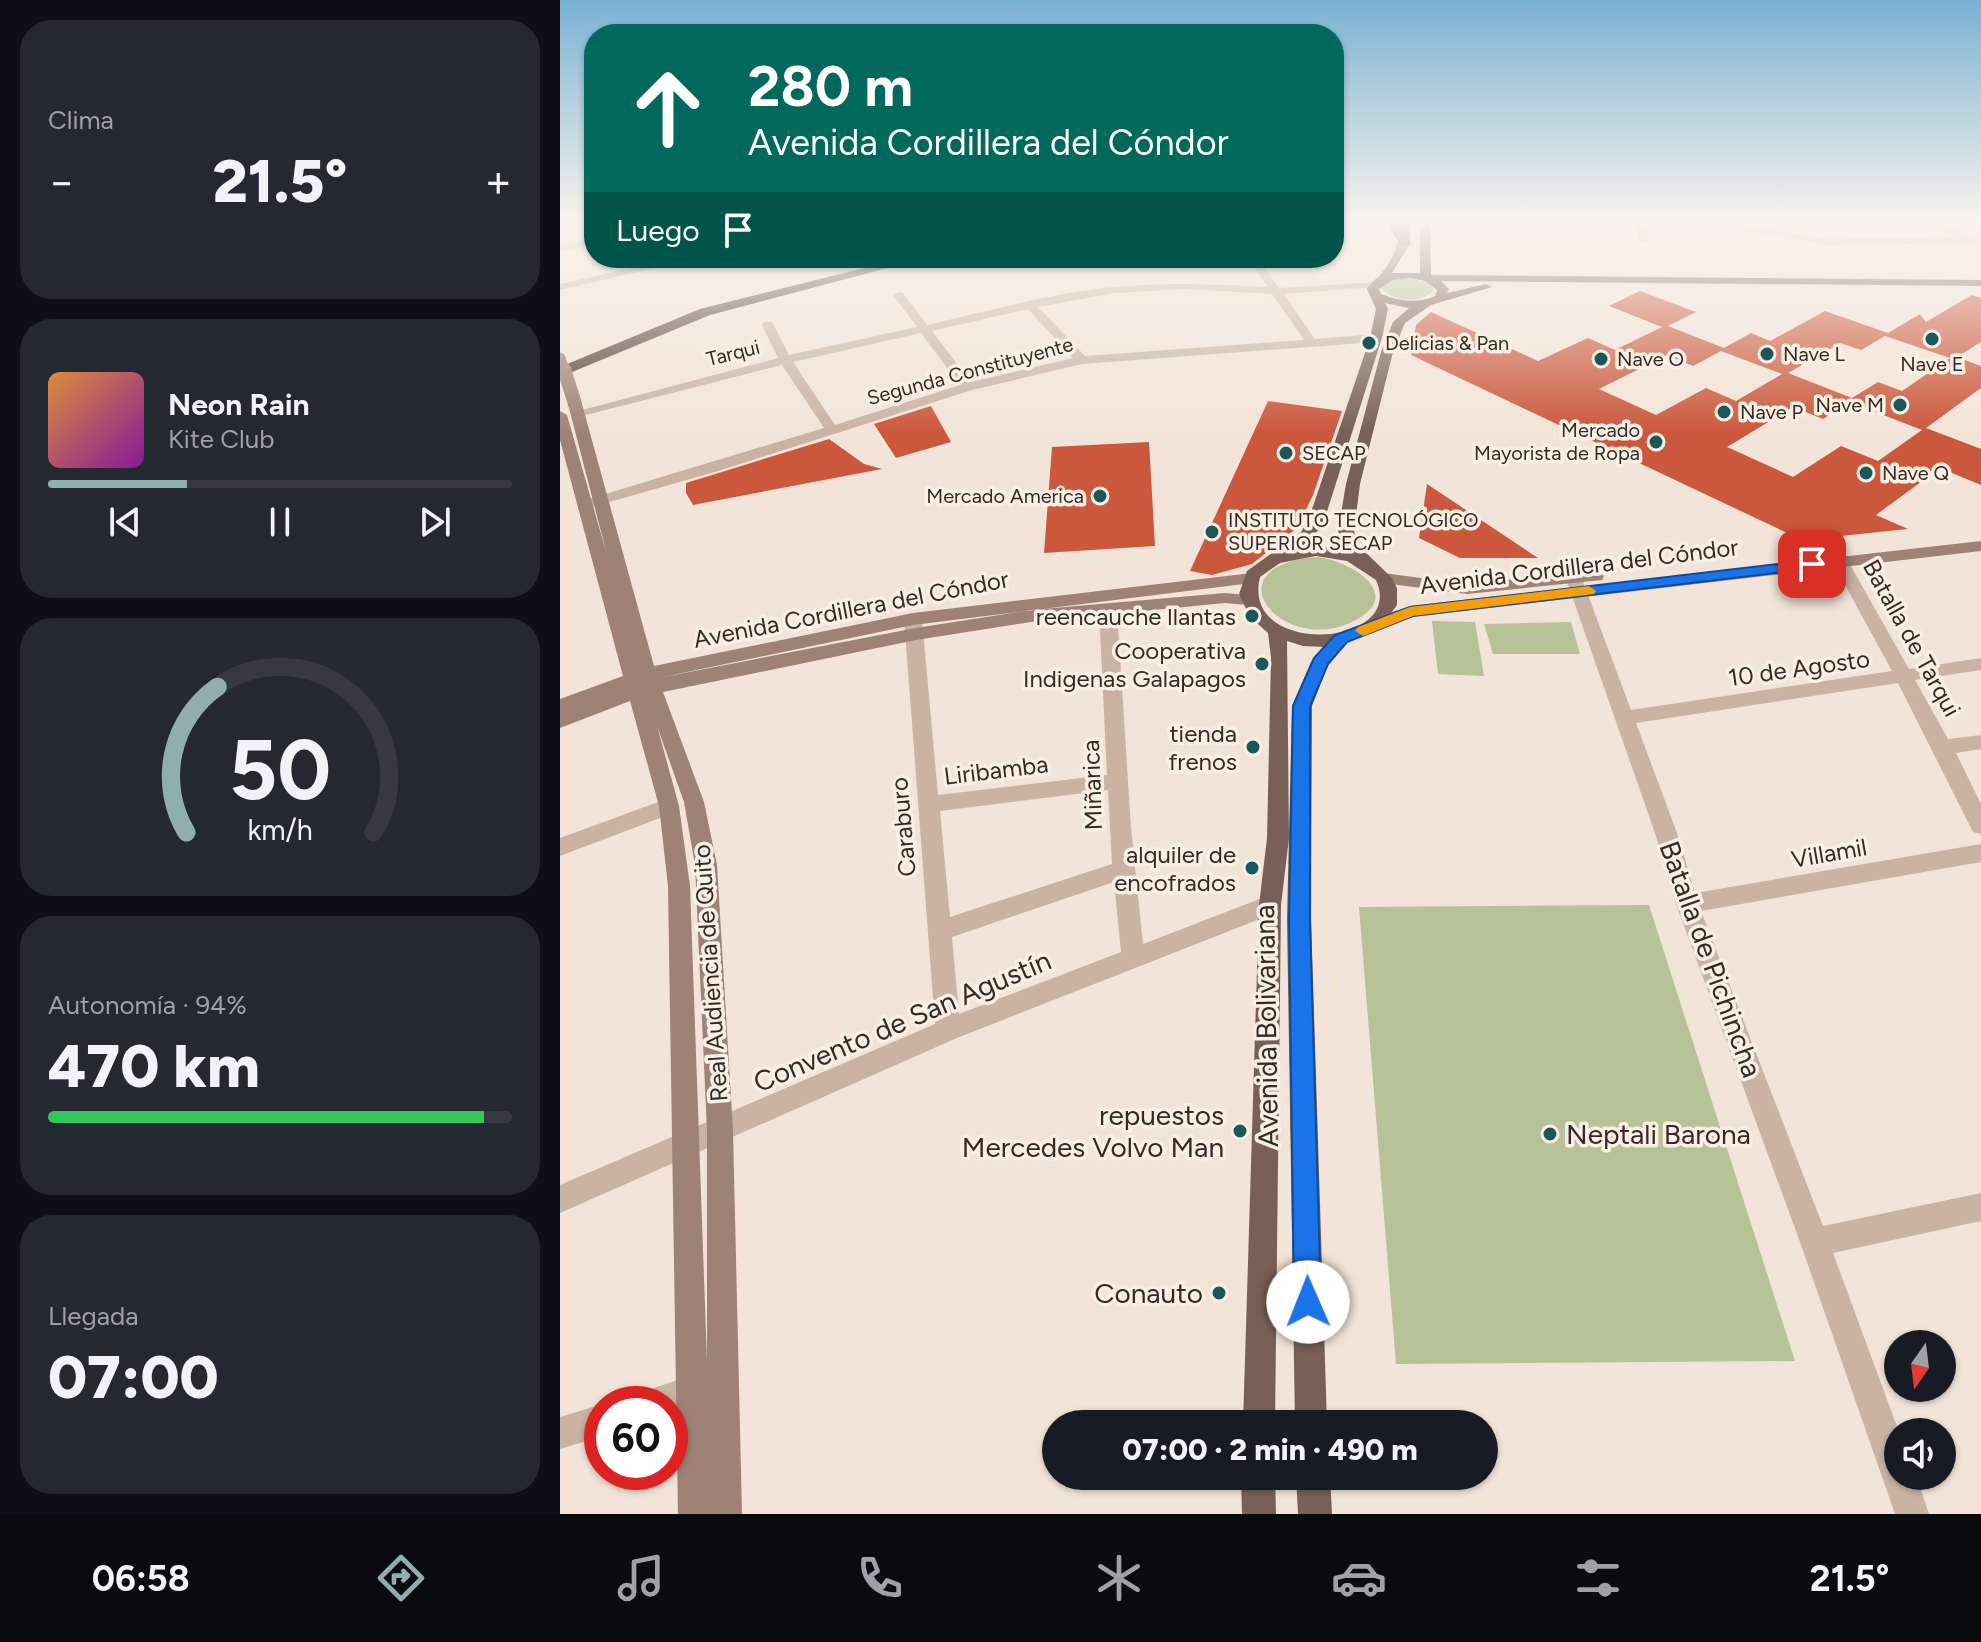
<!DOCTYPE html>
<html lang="es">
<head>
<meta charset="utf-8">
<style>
  body { margin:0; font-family:Figtree,sans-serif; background:#242831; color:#f1f3f6; height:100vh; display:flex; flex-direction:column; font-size:30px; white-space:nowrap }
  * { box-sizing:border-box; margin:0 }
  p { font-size:26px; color:#9ea1a6 }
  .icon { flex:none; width:44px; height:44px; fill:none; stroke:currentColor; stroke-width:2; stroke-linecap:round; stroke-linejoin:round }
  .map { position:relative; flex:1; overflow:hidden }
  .details { display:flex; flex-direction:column; gap:20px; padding:20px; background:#0d0f14; width:560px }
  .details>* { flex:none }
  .guide { position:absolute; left:24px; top:24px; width:760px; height:244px; border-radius:32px; box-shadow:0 2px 6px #0004; background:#00695c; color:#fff; overflow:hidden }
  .needle { width:52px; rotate:194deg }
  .controls { position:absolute; left:1324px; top:1330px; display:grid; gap:16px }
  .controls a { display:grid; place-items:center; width:72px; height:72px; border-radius:50%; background:#171b24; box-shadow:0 2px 6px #0004; font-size:40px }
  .speed { position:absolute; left:24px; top:1386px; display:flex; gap:16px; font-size:40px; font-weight:700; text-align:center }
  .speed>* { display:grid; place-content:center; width:104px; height:104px; border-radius:50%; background:#171b24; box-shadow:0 2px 6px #0004; line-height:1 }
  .speed .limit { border:12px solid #d22; background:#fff; color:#111 }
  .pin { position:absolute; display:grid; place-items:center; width:68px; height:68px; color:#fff; margin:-34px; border-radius:16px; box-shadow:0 4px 12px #0006 }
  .me { position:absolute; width:88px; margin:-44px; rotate:359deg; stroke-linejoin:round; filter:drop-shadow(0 0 6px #0008) }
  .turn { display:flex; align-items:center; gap:28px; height:168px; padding:0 32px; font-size:36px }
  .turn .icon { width:104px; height:104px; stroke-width:2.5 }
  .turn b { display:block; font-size:56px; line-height:68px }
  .then { display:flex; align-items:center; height:76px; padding:0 32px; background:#0003; gap:16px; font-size:30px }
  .big { font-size:60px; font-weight:800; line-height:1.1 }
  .details .tile { flex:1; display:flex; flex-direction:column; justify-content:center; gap:12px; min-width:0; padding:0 28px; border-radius:32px; background:#242831 }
  .details .dial { align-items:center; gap:0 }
  .dial svg { height:208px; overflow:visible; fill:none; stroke:#363941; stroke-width:7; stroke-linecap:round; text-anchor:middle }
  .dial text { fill:#f1f3f6; stroke:none }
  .song { display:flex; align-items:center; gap:24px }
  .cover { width:96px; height:96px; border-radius:12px; background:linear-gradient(135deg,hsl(30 70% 55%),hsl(290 70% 35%)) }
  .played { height:8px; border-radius:4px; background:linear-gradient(90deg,#90adaf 30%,#363941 30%) }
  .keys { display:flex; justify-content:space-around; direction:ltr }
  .heat { display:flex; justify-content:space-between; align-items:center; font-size:44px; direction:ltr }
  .charge { height:12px; border-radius:6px; background:linear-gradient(90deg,#34c759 94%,#363941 0) }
  .trip { position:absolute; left:482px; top:1410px; width:456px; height:80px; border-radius:40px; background:#171b24; box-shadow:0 2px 6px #0004; font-weight:800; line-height:80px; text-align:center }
  .menu { display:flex; height:128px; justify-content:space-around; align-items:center; background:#090b0e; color:#9ea1a6 }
  .menu .icon { width:56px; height:56px }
  .menu .on { color:#90adaf }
  .menu b { font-size:36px; color:#f1f3f6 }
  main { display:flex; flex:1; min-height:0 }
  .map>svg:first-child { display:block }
</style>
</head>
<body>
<main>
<section class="details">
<div class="tile"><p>Clima</p>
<div class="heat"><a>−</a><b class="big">21.5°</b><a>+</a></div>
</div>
<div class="tile">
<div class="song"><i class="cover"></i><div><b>Neon Rain</b><p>Kite Club</p></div></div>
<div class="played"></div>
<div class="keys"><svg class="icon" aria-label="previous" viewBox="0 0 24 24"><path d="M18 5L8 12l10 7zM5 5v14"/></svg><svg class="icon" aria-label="pause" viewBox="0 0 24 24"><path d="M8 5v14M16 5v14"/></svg><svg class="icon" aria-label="next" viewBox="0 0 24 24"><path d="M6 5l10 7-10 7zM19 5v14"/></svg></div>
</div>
<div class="tile dial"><svg viewBox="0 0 100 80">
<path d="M14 69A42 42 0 1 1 86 69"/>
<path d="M14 69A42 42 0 0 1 26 13" stroke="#90adaf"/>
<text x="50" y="56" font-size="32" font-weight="700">50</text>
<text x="50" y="72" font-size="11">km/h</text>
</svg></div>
<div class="tile"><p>Autonomía · 94%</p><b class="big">470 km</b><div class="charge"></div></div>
<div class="tile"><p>Llegada</p><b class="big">07:00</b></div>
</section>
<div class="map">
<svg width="1421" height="1514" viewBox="0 0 1421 1514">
  <rect width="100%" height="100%" fill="#f2e4d8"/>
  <!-- green -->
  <path fill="#b6c297" d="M848 278 869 283 874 290C861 304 834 302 821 288L832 279Z
    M758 557C796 563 847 597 790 623 719 654 649 565 758 557Z
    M872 621 915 622 924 676 878 674Z
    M1011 622 1020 654H933L924 624Z
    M1089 905 1235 1361 836 1364 799 907Z"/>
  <!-- building -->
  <path fill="#cb583d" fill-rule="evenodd" d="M1080 291 1136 312 1108 326 1164 348 1191 333 1210 341 1265 311 1328 333 1360 314 1366 322 1412 295 1421 298V342L1397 357 1421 366V388L1366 428 1421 449V485L1380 468 1316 515 1348 529 1242 540 851 355 856 325 871 312 978 361 1028 338 1055 350 1102 327 1049 306ZM1325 336 1390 358 1342 391 1318 382 1292 398 1228 373 1280 343 1301 350ZM1161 351 1222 374 1176 401 1146 388 1096 415 1039 389 1107 355 1133 366ZM1290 402 1362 430 1318 461 1281 446 1233 477 1167 447 1233 407 1263 419Z
    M708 401 782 411 753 495 738 527 692 564 652 575 630 571Z
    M371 406 391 442 336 458 314 424Z
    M269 439 304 464 322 469 133 505 126 493V483Z
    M589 442 595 546 484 553 492 447Z
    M867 484 978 558H900L859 538Z"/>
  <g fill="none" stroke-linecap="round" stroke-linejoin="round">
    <!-- street -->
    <path fill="#cab3a3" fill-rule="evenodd" d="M1076 221H1086L1088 243 1079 241Z
      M1126 221H1151L1267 239 1392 237 1365 221C1386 221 1400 237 1421 237V243L1267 245Z
      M34 239V245L0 251V245Z
      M118 258H138L0 290V284Z
      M688 258H698L719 288 819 282 821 284 815 287 724 294 755 339 816 334 822 338 816 342 522 364 412 390 158 471 32 507H22L19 504 22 501 264 428 222 365 18 417 11 413 218 358 202 325 204 322H212L229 355 357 327 333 295 339 292 343 293 367 325C429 311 491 293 554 287 605 282 656 284 708 287ZM628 289 712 294 744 340 525 356 478 307 554 293ZM468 309 513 358 411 382 372 331ZM361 333 400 385 275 425 233 362Z
      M1280 556 1288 561 1349 669 1421 658V670L1355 680 1388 739 1421 735V749L1396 753 1421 804V834L1413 832 1338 683 1076 723 1117 833 1135 893 1421 844V862L1141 911 1263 1226 1421 1193V1221L1273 1253 1339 1432 1338 1476H1356L1369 1514H1335L1240 1242 1116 904 1095 833 1006 579 1014 574 1022 579 1071 710 1332 671 1272 561Z
      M548 604 557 610 571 828 583 944 710 895 718 898 721 905 718 912 397 1038 0 1213V1185L375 1024 344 619 353 613 362 619 378 795 547 775 539 610ZM548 790 552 864 390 917 380 811ZM554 882 561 952 399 1014 392 937Z
      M109 798 116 800 119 806 116 812 0 856V838Z
      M132 1375 143 1380 148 1391 143 1402 110 1414V1404H75L80 1393Z
      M42 1404V1436L0 1449V1417Z"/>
    <!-- secondary -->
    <path fill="#9e8275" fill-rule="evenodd" d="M15 400 22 404 94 666 353 613 692 573 700 578 692 583 353 625 98 678 356 628 471 610 665 593 687 595 696 600 687 605 665 603 471 622 356 640 103 692 144 802 157 865 173 1131 182 1514H118L108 886 99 806 70 701 0 728V713L9 710 0 713V699L63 676 0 440V411L7 415 47 555 8 404ZM97 726 124 802 135 865 147 1131V1361L130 886 119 806Z
      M1421 541V551L852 617 815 630 806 624 809 620 850 606Z
      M1036 571 1044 576 1042 580 907 594 823 583 815 578 823 573 907 584Z"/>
    <!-- primary -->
    <path fill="#786056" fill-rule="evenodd" d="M841 221H851L850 243 832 273H860V221H870L871 275 1421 280V286L881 281 889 289 887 293 926 284 932 287 871 305 845 323 833 352 800 484 794 531 798 545 832 578 837 588V605L821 627 788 642 768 665 752 706 751 920 767 1424H735L727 920 732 706 751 662 764 647 743 646 727 641 729 838 721 905 715 1424H683L699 905 707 838 711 657 708 633 690 617 679 594 687 571 741 532 748 521 810 338 816 309 807 289C811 281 815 281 820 275 834 259 840 241 841 221ZM850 278 865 281 877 290 875 296C856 304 839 301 821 294L819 289 833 280ZM825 303 849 308 833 322 821 352 786 484 778 531 786 551 756 546 736 550 753 538 764 521 822 338 828 309ZM756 556 787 561 816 580C847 648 680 658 700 577L720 563Z
      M681 1476H715L716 1514H682Z
      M736 1476H770L772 1514H738Z"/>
    <!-- highway -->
    <path fill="#57433c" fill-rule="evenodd" d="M825 221H837L851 243 849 246H841Z
      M344 258H365L150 315 0 377V367L140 309Z"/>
    <!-- secondary-bridge-far1 -->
    <path stroke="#9e8275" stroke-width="11" d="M0 358 4 371"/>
    <!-- secondary-bridge -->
    <path stroke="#9e8275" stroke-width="14" d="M4 369 15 404"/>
  </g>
  <!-- sky -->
  <linearGradient id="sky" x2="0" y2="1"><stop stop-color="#7ab2d2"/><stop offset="0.51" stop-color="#f9f3ed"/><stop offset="1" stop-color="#f9f3ed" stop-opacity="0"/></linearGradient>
  <rect width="1421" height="433" fill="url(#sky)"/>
  <!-- route -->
  <path fill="#1a73e8" stroke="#114b97" stroke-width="2" d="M1252 560 1259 564 1257 568 853 616 787 642 768 664 750 706V920L761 1302 757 1312 748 1316 738 1312 734 1302 729 920 733 706 754 658 775 635 850 607Z"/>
  <!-- slow -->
  <path fill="#f59e0b" d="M1029 586 1036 591 1034 594 853 616 803 636 795 631 798 627 850 607Z"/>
  <!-- markers -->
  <g fill="#1a5858" stroke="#faefe4" stroke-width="3">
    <circle cx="1372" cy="339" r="8"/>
    <circle cx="809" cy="343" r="8"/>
    <circle cx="1207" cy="354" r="8"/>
    <circle cx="1041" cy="359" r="8"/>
    <circle cx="1340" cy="405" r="8"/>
    <circle cx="1164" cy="412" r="8"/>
    <circle cx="1096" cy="442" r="8"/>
    <circle cx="726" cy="453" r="8"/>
    <circle cx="1306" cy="473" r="8"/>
    <circle cx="540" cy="496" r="8"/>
    <circle cx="652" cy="532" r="8"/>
    <circle cx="692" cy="616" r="8"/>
    <circle cx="702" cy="664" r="8"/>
    <circle cx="693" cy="747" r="8"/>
    <circle cx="692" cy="868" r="8"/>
    <circle cx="680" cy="1131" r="8"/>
    <circle cx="990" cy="1134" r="8"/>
    <circle cx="659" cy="1293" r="8"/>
  </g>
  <g text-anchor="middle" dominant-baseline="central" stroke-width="7" stroke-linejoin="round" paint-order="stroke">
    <!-- far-poi labels -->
    <g font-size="20" fill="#352a26" stroke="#faefe4" text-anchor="start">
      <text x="825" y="343">Delicias &amp; Pan</text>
      <text x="1223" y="354">Nave L</text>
      <text x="1057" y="359">Nave O</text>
      <text x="1372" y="364" text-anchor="middle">Nave E</text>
      <text x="1324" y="405" text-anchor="end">Nave M</text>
      <text x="1180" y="412">Nave P</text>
      <text x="1080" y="430" text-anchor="end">Mercado<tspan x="1080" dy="23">Mayorista de Ropa</tspan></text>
      <text x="742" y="453">SECAP</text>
      <text x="1322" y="473">Nave Q</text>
      <text x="524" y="496" text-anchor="end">Mercado America</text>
      <text x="668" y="520">INSTITUTO TECNOLÓGICO<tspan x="668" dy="23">SUPERIOR SECAP</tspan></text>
    </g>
    <!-- far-street labels -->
    <g font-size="20" fill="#352a26" stroke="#faefe4">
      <text transform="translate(173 353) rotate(-14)">Tarqui</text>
      <text transform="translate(410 371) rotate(-15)">Segunda Constituyente</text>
    </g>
    <!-- street labels -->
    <g font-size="24" fill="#352a26" stroke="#faefe4">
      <text transform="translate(1019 566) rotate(-7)">Avenida Cordillera del Cóndor</text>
      <text transform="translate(291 609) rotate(-11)">Avenida Cordillera del Cóndor</text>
      <text transform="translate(1352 638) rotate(61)">Batalla de Tarqui</text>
      <text transform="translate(1239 668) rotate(-8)">10 de Agosto</text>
      <text transform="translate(436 770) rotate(-7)">Liribamba</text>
      <text transform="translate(532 785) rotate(-92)">Miñarica</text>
      <text transform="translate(343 827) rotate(-95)">Caraburo</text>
      <text transform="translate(1269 853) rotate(-10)">Villamil</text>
      <text transform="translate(150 973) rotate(-94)">Real Audiencia de Quito</text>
    </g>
    <!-- poi labels -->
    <g font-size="24" fill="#352a26" stroke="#faefe4" text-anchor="end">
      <text x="676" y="616">reencauche llantas</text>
      <text x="686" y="650">Cooperativa<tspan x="686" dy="28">Indigenas Galapagos</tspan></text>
      <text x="677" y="733">tienda<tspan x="677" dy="28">frenos</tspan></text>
      <text x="676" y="854">alquiler de<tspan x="676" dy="28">encofrados</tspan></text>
    </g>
    <!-- near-street labels -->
    <g font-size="28" fill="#352a26" stroke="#faefe4">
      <text transform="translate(1151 959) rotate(70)">Batalla de Pichincha</text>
      <text transform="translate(342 1021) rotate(-23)">Convento de San Agustín</text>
      <text transform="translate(706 1026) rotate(-91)">Avenida Bolivariana</text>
    </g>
    <!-- near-poi labels -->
    <g font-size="28" fill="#352a26" stroke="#faefe4" text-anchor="end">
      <text x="664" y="1115">repuestos<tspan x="664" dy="32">Mercedes Volvo Man</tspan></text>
      <text x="1006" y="1134" text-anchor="start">Neptali Barona</text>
      <text x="643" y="1293">Conauto</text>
    </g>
  </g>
</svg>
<div class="controls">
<a><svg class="needle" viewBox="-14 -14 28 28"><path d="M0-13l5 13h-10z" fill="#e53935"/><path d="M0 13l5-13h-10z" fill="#9ea1a6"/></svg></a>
<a><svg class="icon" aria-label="sound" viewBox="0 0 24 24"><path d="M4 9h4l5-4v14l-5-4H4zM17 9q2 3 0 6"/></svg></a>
</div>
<div class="speed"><div class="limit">60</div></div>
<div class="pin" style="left:1252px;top:564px;background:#d93025"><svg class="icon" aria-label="arrive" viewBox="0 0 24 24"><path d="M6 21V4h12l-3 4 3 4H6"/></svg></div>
<svg class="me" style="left:748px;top:1302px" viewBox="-20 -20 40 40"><circle r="19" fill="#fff"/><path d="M0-13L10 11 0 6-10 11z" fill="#1a73e8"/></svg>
<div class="trip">07:00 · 2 min · 490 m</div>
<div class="guide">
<div class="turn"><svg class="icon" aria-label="ahead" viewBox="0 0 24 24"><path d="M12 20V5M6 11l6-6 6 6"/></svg><div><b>280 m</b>Avenida Cordillera del Cóndor</div></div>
<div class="then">Luego<svg class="icon" aria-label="arrive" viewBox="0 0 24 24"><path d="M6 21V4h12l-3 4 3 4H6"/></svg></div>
</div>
</div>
</main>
<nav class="menu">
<b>06:58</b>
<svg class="icon on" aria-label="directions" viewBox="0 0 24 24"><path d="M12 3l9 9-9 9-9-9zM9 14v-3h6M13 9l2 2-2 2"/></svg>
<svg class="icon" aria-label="music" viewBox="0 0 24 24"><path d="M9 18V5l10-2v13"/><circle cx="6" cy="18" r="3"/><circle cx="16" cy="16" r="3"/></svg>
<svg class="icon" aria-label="phone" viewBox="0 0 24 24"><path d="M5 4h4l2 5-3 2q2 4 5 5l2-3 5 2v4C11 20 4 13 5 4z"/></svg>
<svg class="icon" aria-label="climate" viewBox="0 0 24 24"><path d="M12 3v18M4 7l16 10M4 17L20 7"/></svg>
<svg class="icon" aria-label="car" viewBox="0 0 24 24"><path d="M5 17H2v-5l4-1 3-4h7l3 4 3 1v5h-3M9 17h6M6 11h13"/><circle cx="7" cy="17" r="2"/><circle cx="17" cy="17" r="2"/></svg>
<svg class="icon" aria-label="filters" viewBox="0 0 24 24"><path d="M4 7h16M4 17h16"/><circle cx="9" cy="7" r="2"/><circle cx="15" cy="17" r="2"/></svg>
<b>21.5°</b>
</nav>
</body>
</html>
